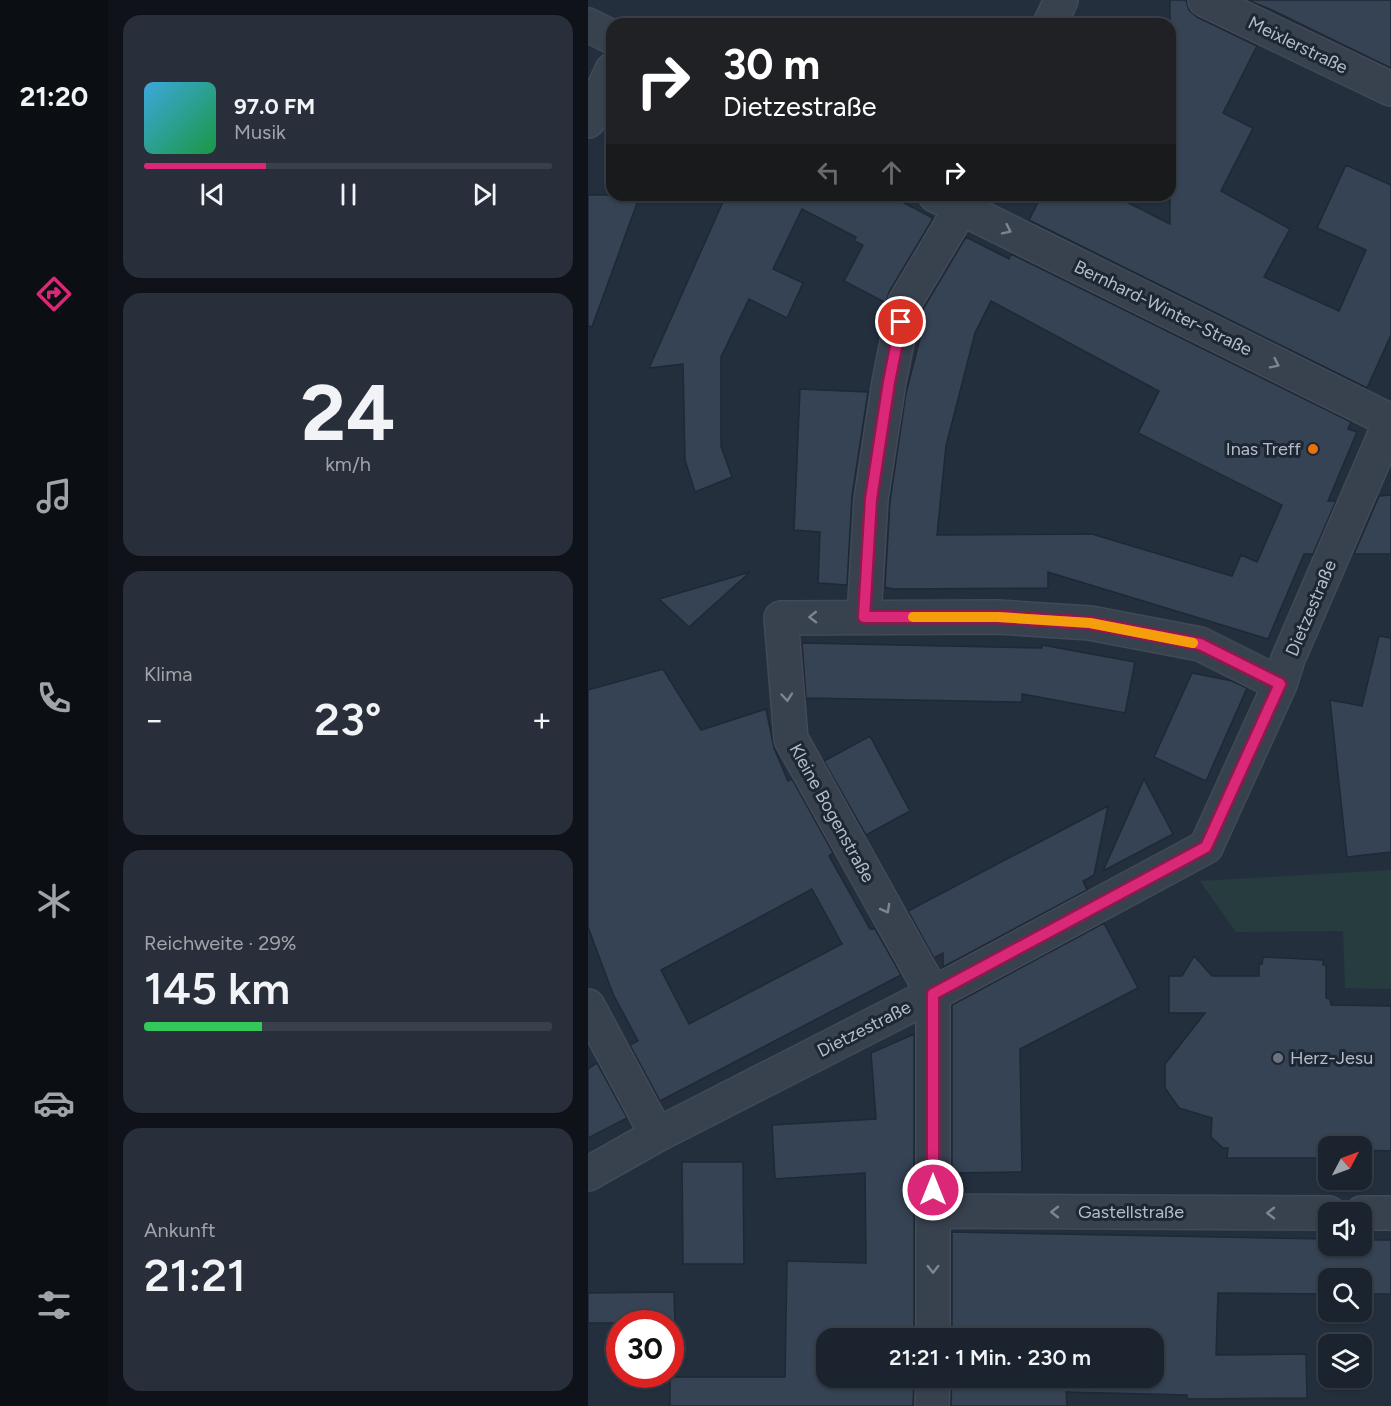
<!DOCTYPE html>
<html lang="de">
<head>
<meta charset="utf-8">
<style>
  body { margin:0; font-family:Figtree,sans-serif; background:#282f3a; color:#f1f3f6; height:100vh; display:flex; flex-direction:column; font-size:22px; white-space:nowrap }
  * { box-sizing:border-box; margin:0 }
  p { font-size:20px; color:#a0a4aa }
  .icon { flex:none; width:33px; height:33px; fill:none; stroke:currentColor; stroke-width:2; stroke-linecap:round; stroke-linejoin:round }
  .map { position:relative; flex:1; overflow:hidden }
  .details { display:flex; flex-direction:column; gap:15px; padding:15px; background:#0f1319; width:480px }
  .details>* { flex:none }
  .banner { position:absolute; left:18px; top:18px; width:570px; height:183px; border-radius:18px; box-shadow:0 2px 4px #0004,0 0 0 2px #39404a; background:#202124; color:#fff; overflow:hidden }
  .needle { width:39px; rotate:49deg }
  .controls { position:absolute; left:730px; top:1136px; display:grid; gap:12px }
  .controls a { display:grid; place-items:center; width:54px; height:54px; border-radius:12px; background:#1b232e; box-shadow:0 2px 4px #0004,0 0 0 2px #39404a; font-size:30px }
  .speed { position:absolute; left:18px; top:1310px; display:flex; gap:12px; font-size:30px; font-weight:700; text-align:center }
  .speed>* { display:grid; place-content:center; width:78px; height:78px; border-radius:50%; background:#1b232e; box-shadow:0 2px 4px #0004,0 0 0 2px #39404a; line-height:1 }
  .speed .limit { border:9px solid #d22; background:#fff; color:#111 }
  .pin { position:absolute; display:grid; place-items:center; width:51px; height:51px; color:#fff; margin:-26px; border:3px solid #fff; border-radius:50%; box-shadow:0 2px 6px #0007 }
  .me { position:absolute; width:66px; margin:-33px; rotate:0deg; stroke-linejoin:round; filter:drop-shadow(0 0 4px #0008) }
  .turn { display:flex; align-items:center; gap:21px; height:126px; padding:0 18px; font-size:27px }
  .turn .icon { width:78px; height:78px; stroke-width:2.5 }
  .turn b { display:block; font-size:42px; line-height:51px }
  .lanes { display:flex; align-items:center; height:57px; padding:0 18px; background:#0003; justify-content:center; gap:30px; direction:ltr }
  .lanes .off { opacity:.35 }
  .big { font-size:45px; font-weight:600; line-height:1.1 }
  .details .widget { flex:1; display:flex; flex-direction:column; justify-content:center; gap:9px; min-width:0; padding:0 21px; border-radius:18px; background:#282f3a }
  .details .dial { align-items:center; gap:0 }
  .dial b { font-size:78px; line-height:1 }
  .song { display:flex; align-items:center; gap:18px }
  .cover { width:72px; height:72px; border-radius:9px; background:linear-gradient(135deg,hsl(200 70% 55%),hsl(140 70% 35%)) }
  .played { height:6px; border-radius:3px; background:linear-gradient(90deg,#db2777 30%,#39404a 30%) }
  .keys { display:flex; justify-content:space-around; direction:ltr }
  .heat { display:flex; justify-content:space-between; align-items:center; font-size:33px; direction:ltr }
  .charge { height:9px; border-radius:4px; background:linear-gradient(90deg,#34c759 29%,#39404a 0) }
  .trip { position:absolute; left:228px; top:1328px; width:348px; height:60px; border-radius:18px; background:#1b232e; box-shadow:0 2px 4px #0004,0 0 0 2px #39404a; font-weight:600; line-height:60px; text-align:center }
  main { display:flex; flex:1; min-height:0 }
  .dock { display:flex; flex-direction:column; width:108px; justify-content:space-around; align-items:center; background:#0b0e12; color:#a0a4aa }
  .dock .icon { width:42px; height:42px }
  .dock .current { color:#db2777 }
  .dock b { font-size:27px; color:#f1f3f6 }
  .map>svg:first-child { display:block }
</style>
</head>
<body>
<main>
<nav class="dock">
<b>21:20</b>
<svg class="icon current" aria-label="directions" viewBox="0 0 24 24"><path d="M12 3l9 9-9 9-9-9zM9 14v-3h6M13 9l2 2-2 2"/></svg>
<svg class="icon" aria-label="music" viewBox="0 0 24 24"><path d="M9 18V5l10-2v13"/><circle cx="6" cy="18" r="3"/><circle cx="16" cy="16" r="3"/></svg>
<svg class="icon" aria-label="phone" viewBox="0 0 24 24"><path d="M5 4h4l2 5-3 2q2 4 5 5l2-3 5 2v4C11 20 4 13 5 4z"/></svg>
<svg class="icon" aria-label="climate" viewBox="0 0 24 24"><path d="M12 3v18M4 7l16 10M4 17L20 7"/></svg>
<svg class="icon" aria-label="car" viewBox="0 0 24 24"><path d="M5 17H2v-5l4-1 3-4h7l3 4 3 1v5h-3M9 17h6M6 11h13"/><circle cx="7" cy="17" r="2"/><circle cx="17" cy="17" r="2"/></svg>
<svg class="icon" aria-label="filters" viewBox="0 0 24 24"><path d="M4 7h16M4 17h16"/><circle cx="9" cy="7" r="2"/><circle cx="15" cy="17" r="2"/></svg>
</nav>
<section class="details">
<div class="widget">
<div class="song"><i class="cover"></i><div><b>97.0 FM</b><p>Musik</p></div></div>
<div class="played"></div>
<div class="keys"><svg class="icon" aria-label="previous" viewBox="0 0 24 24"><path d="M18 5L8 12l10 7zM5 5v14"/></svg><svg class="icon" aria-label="pause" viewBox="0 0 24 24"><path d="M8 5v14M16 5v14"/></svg><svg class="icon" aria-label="next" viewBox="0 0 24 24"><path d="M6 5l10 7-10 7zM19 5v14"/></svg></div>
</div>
<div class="widget dial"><b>24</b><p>km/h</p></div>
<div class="widget"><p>Klima</p>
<div class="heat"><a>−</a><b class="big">23°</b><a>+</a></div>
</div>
<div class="widget"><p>Reichweite · 29%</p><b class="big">145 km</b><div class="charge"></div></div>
<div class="widget"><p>Ankunft</p><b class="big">21:21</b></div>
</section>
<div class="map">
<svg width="803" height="1406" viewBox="0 0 803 1406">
  <rect width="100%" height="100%" fill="#242f3e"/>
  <!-- green -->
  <path fill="#263c3f" d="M803 870V989L757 988 755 931 648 932 612 881Z"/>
  <!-- building -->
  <path fill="#364354" stroke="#1f2835" stroke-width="1.5" fill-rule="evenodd" d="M582 0H598L601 10 609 17 669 46 635 113 665 128 633 191 702 229 676 277 751 311 778 250 729 228 758 165 803 185V335L779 388 441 220 454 195H525L582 224Z
    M660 0H803V68L686 11Z
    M0 195H52L4 327 0 326Z
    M138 195H301L343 217 344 220 301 292 298 303 256 281 275 245 266 241 268 237 214 209 185 269 215 283 199 318 161 299 133 357V446L144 477 107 492 97 460 95 364 61 368Z
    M378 237 421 259 423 254 763 422 760 429 769 432 740 501H748L725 554H716L680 639 460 572V588L305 589 297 587 302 501 318 393 336 323 332 321 335 309ZM403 301 571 391 550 433 694 505 669 562 653 555 644 576 504 534 349 535 358 446 387 333Z
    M212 389 280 392 264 496 259 585 230 583 232 532 206 530Z
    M803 495V554H766L791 496Z
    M162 572 101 627 71 599Z
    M791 636 803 638V852L759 857 742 700 774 706Z
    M214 643 454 648V645L547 662 537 713 434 694V702L218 698Z
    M75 669 113 730 178 709 186 748 200 781 204 779 245 853 241 856 282 929H287L313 975 72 1101 42 1045 50 1041 25 994 0 927V690ZM224 889 254 944 101 1024 73 970Z
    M604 673 644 681 659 688 618 781 566 757Z
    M282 736 322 811 278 835 236 761Z
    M556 779 585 834 515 871Z
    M520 806 506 875 495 881 499 890 355 967V953L346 958 320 911Z
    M516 923 550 988 432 1049 434 1172 364 1173V1005Z
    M606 956 624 976H671V964H674L675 957 735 960V965H738V998L742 999 743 1005 803 1006V1151L774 1150V1146H741V1151H736L735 1158H639L640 1148H635L623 1137 624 1118 591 1108 577 1088V1064L617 1013H581V976H594Z
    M326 1034V1338H238V1377H326L325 1406H82V1377H197L199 1261 278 1263 277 1173 187 1179 184 1125 288 1119 283 1053Z
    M9 1063 39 1118 0 1138V1069Z
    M94 1162H155L156 1264H95Z
    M364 1232 741 1239V1245H774V1240H803V1294H774V1278H741V1294L630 1293 628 1355 718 1354 719 1398 599 1399V1395L478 1392 479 1406H363L364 1377H566V1338H364Z
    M86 1292 87 1323H0V1293Z"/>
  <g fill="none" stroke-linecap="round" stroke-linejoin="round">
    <!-- minor casing -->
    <g stroke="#414a57" stroke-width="36">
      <path id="minor" d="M617 0 803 89
        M462 24 473 0
        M0 25 24 37
        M0 121 24 70
        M347 195 803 421
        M276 617 283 499 301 382 317 302 381 195
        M0 1006 69 1135
        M0 1174 69 1135 345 994 618 847 692 684 700 659 803 420
        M345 1211 741 1213
        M774 1213H803
        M345 1338V994L203 739 193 618 410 617 502 623 612 644 692 684
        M344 1406 345 1377"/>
    </g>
    <!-- minor -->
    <use href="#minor" stroke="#38414e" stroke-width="33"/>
  </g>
  <!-- one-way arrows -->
  <defs><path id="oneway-chevron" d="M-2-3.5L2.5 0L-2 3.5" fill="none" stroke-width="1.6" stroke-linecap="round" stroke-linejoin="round" transform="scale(1.5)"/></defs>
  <g stroke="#7c8592">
    <use href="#oneway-chevron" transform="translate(419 230) rotate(26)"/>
    <use href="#oneway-chevron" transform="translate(687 364) rotate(26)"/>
    <use href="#oneway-chevron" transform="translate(225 617) rotate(179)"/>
    <use href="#oneway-chevron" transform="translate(199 697) rotate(85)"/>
    <use href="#oneway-chevron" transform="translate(298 909) rotate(61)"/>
    <use href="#oneway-chevron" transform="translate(467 1212) rotate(-180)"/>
    <use href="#oneway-chevron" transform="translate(683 1213) rotate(-180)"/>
    <use href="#oneway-chevron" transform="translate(345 1269) rotate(90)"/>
  </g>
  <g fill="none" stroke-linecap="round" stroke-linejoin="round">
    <!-- route casing -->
    <g stroke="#8e194d" stroke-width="15">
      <path id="route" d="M313 322 301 382 283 499 276 617H410L502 623 612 644 692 684 618 847 345 994V1190"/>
    </g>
    <!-- route -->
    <use href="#route" stroke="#db2777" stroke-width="10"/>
    <!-- slow -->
    <path stroke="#f59e0b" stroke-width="10" d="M325 617H410L502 623 605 643"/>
  </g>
  <!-- markers -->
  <circle fill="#e8710a" stroke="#1d2633" stroke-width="2" cx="725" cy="449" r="6"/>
  <circle fill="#6b7280" stroke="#1d2633" stroke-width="2" cx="690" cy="1058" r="6"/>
  <g text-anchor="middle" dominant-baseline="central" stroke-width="6" stroke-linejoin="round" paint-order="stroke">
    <!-- street labels -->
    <g font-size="18" fill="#b4bcc9" stroke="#1d2633">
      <text transform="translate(710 45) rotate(26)">Meixlerstraße</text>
      <text transform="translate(575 308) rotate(26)">Bernhard-Winter-Straße</text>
      <text transform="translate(723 608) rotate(-67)">Dietzestraße</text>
      <text transform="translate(244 813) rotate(61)">Kleine Bogenstraße</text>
      <text transform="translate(276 1029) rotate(-27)">Dietzestraße</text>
      <text x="543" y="1212">Gastellstraße</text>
    </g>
    <!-- poi labels -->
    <g font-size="18" fill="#b4bcc9" stroke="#1d2633" text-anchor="end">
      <text x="713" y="449">Inas Treff</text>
      <text x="702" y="1058" text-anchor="start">Herz-Jesu</text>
    </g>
  </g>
</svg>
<div class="controls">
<a><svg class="needle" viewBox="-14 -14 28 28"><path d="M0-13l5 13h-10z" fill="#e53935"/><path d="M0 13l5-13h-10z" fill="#a0a4aa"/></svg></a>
<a><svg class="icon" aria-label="sound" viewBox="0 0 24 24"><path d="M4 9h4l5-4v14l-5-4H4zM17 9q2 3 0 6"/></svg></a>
<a><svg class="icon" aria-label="search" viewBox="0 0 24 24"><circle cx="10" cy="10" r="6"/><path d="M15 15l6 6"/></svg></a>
<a><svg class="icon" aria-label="layers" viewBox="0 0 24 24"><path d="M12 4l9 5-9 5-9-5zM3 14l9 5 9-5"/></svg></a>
</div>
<div class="speed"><div class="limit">30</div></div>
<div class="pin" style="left:313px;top:322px;background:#d93025"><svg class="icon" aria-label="arrive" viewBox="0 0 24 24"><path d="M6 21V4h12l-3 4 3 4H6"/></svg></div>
<svg class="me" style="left:345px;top:1190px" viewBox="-20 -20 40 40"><circle r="17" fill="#db2777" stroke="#fff" stroke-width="3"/><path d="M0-11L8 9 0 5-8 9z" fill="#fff"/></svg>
<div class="trip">21:21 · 1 Min. · 230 m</div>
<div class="banner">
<div class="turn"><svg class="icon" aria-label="right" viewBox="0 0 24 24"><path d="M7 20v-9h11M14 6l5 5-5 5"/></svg><div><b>30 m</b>Dietzestraße</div></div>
<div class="lanes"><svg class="icon off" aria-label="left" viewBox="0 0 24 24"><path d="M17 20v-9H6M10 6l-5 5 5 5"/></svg><svg class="icon off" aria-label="ahead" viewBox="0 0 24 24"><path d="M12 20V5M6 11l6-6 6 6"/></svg><svg class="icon" aria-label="right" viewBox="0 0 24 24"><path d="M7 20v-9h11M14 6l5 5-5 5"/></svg></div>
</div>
</div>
</main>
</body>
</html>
